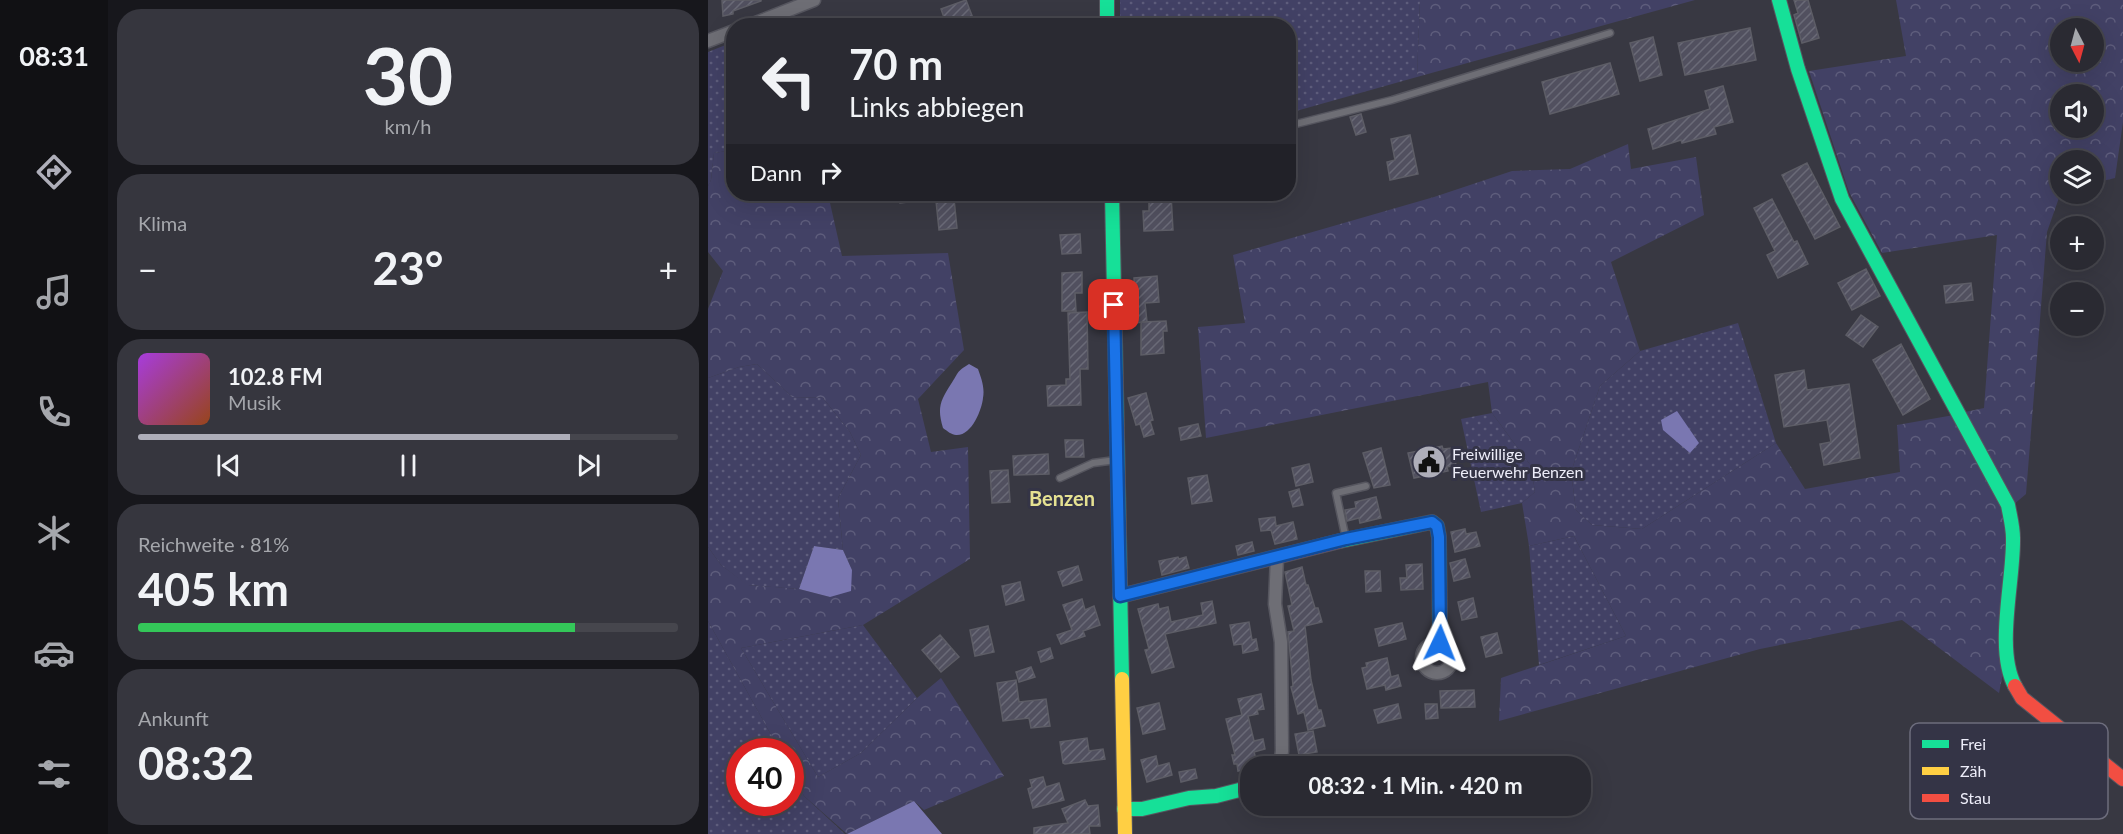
<!DOCTYPE html>
<html lang="de">
<head>
<meta charset="utf-8">
<style>
  body { margin:0; font-family:Lato,sans-serif; background:#36363e; color:#f1f3f6; height:100vh; display:flex; flex-direction:column; font-size:22px; white-space:nowrap }
  * { box-sizing:border-box; margin:0 }
  p { font-size:20px; color:#a5a7ac }
  .icon { flex:none; width:33px; height:33px; fill:none; stroke:currentColor; stroke-width:2; stroke-linecap:round; stroke-linejoin:round }
  .map { position:relative; flex:1; overflow:hidden }
  .side { display:flex; flex-direction:column; gap:9px; padding:9px; background:#17171c; width:600px }
  .side>* { flex:none }
  .banner { position:absolute; left:18px; top:18px; width:570px; height:183px; border-radius:24px; box-shadow:0 6px 24px #0002,0 0 0 2px #46464d; background:#2a2a32; color:#f1f3f6; overflow:hidden }
  .needle { width:39px; rotate:174deg }
  .tools { position:absolute; left:1342px; top:18px; display:grid; gap:12px }
  .tools a { display:grid; place-items:center; width:54px; height:54px; border-radius:50%; background:#2a2a32; box-shadow:0 6px 24px #0002,0 0 0 2px #46464d; font-size:30px }
  .speed { position:absolute; left:18px; top:738px; display:flex; gap:12px; font-size:30px; font-weight:700; text-align:center }
  .speed>* { display:grid; place-content:center; width:78px; height:78px; border-radius:50%; background:#2a2a32; box-shadow:0 6px 24px #0002,0 0 0 2px #46464d; line-height:1 }
  .speed .limit { border:9px solid #d22; background:#fff; color:#111 }
  .pin { position:absolute; display:grid; place-items:center; width:51px; height:51px; color:#fff; margin:-26px; border-radius:12px; box-shadow:0 3px 9px #0006 }
  .me { position:absolute; width:66px; margin:-33px; rotate:2deg; stroke-linejoin:round; filter:drop-shadow(0 0 4px #0008) }
  .turn { display:flex; align-items:center; gap:21px; height:126px; padding:0 24px; font-size:27px }
  .turn .icon { width:78px; height:78px; stroke-width:2.5 }
  .turn b { display:block; font-size:42px; line-height:51px }
  .then { display:flex; align-items:center; height:57px; padding:0 24px; background:#0003; gap:12px; font-size:22px }
  .big { font-size:45px; font-weight:700; line-height:1.1 }
  .side .card { flex:1; display:flex; flex-direction:column; justify-content:center; gap:9px; min-width:0; padding:0 21px; border-radius:24px; background:#36363e }
  .side .dial { align-items:center; gap:0 }
  .dial b { font-size:78px; line-height:1 }
  .song { display:flex; align-items:center; gap:18px }
  .cover { width:72px; height:72px; border-radius:9px; background:linear-gradient(135deg,hsl(280 70% 55%),hsl(20 70% 35%)) }
  .played { height:6px; border-radius:3px; background:linear-gradient(90deg,#aeaeb9 80%,#46464d 80%) }
  .keys { display:flex; justify-content:space-around; direction:ltr }
  .heat { display:flex; justify-content:space-between; align-items:center; font-size:33px; direction:ltr }
  .charge { height:9px; border-radius:4px; background:linear-gradient(90deg,#34c759 81%,#46464d 0) }
  .trip { position:absolute; left:532px; top:756px; width:351px; height:60px; border-radius:24px; background:#2a2a32; box-shadow:0 6px 24px #0002,0 0 0 2px #46464d; font-weight:700; line-height:60px; text-align:center }
  main { display:flex; flex:1; min-height:0 }
  .tab-bar { display:flex; flex-direction:column; width:108px; justify-content:space-around; align-items:center; background:#111114; color:#a5a7ac }
  .tab-bar .icon { width:42px; height:42px }
  .tab-bar .selected { color:#aeaeb9 }
  .tab-bar b { font-size:27px; color:#f1f3f6 }
  .map>svg:first-child { display:block }
</style>
</head>
<body>
<main>
<nav class="tab-bar">
<b>08:31</b>
<svg class="icon selected" aria-label="directions" viewBox="0 0 24 24"><path d="M12 3l9 9-9 9-9-9zM9 14v-3h6M13 9l2 2-2 2"/></svg>
<svg class="icon" aria-label="music" viewBox="0 0 24 24"><path d="M9 18V5l10-2v13"/><circle cx="6" cy="18" r="3"/><circle cx="16" cy="16" r="3"/></svg>
<svg class="icon" aria-label="phone" viewBox="0 0 24 24"><path d="M5 4h4l2 5-3 2q2 4 5 5l2-3 5 2v4C11 20 4 13 5 4z"/></svg>
<svg class="icon" aria-label="climate" viewBox="0 0 24 24"><path d="M12 3v18M4 7l16 10M4 17L20 7"/></svg>
<svg class="icon" aria-label="car" viewBox="0 0 24 24"><path d="M5 17H2v-5l4-1 3-4h7l3 4 3 1v5h-3M9 17h6M6 11h13"/><circle cx="7" cy="17" r="2"/><circle cx="17" cy="17" r="2"/></svg>
<svg class="icon" aria-label="filters" viewBox="0 0 24 24"><path d="M4 7h16M4 17h16"/><circle cx="9" cy="7" r="2"/><circle cx="15" cy="17" r="2"/></svg>
</nav>
<section class="side">
<div class="card dial"><b>30</b><p>km/h</p></div>
<div class="card"><p>Klima</p>
<div class="heat"><a>−</a><b class="big">23°</b><a>+</a></div>
</div>
<div class="card">
<div class="song"><i class="cover"></i><div><b>102.8 FM</b><p>Musik</p></div></div>
<div class="played"></div>
<div class="keys"><svg class="icon" aria-label="previous" viewBox="0 0 24 24"><path d="M18 5L8 12l10 7zM5 5v14"/></svg><svg class="icon" aria-label="pause" viewBox="0 0 24 24"><path d="M8 5v14M16 5v14"/></svg><svg class="icon" aria-label="next" viewBox="0 0 24 24"><path d="M6 5l10 7-10 7zM19 5v14"/></svg></div>
</div>
<div class="card"><p>Reichweite · 81%</p><b class="big">405 km</b><div class="charge"></div></div>
<div class="card"><p>Ankunft</p><b class="big">08:32</b></div>
</section>
<div class="map">
<svg width="1415" height="834" viewBox="0 0 1415 834">
  <defs>
    <pattern id="grass-dots" width="8" height="8" patternUnits="userSpaceOnUse" patternTransform="scale(1.5)"><rect width="8" height="8" fill="#424165"/><path d="M2 2h.1M6 6h.1" fill="none" stroke="#5e5d7c" stroke-width="1.8" stroke-linecap="round"/></pattern>
    <pattern id="forest-crowns" width="20" height="18" patternUnits="userSpaceOnUse" patternTransform="scale(1.5)"><rect width="20" height="18" fill="#424165"/><path d="M2 6a3 3 0 1 1 6 0M12 15a3 3 0 1 1 6 0" fill="none" stroke="#5e5d7c"/></pattern>
    <pattern id="building-hatch" width="6" height="6" patternUnits="userSpaceOnUse" patternTransform="scale(1.5)"><rect width="6" height="6" fill="#51505f"/><path d="M-1 1l2-2M0 6l6-6M5 7l2-2" fill="none" stroke="#6a6a77"/></pattern>
  </defs>
  <rect width="100%" height="100%" fill="#383842"/>
  <!-- grass -->
  <path fill="url(#grass-dots)" d="M412 0H712L709 77 581 113 580 26 412 25Z
    M25 42V150L6 153 3 180 0 186V52Z
    M1030 323 1068 443 934 529 884 525 868 510 863 472 892 386 932 351Z
    M49 364 84 397 115 398 142 432 153 455 130 498 135 550 106 546 91 589 39 585 13 565 0 547V378L31 367Z
    M784 413 823 466 827 492 814 503 773 512 753 419Z
    M866 536 918 636 831 665 821 546Z
    M0 621 72 751 32 752V802H82L83 771 96 796 137 834H0Z
    M155 625 209 698 153 753 110 777 33 648Z"/>
  <!-- forest -->
  <path fill="url(#forest-crowns)" fill-rule="evenodd" d="M712 0H987L709 77Z
    M1188 0H1415V122L1407 178 1386 183V160H1353V192L1339 232 1318 494 1305 505 1257 412 1276 408 1289 235 1174 253 1141 192 1101 71 1198 56ZM1353 28H1386V62H1353ZM1353 94H1386V128H1353Z
    M920 144 923 169 988 157 996 215 903 262 932 351 892 386 863 472 868 510 884 525 934 529 1068 443 1097 489 1192 472 1189 425 1246 415 1296 503 1302 566 1295 673 1291 693 1194 620 1052 649 791 721 793 678 918 636 866 536 821 546 814 503 827 492 823 466 784 413 780 382 498 438 490 327 537 323 525 255 726 197 804 171 862 169Z
    M25 150 26 194H120L134 256 240 253 256 350 210 399 223 452 260 447 262 559 155 625 33 648 110 777 153 753 209 698 233 678 296 776 216 810 206 801 139 834 96 796 83 771 82 752 72 751 0 621V547L13 565 40 585 91 589 122 597 144 570 135 550 130 498 153 455 142 432 115 398 84 397 49 364 31 367 0 378V309L15 271 0 252V186L3 180 6 153Z"/>
  <!-- water -->
  <path fill="#7a77b1" d="M261 364 270 369C273 378 277 387 275 398 274 409 264 436 248 435 244 435 239 431 235 428 229 408 232 401 243 384 251 372 248 372 261 364Z
    M969 411 991 443 982 453 955 430 953 420Z
    M106 546 135 550 144 570 143 591 122 597 91 589Z
    M206 801 234 834H139Z"/>
  <!-- building -->
  <path fill="url(#building-hatch)" stroke="#5d5d66" stroke-width="1.5" d="M14 0H53V1L25 11V14L15 16Z
    M258 0 268 26H239L233 9Z
    M1086 0H1100L1111 38 1094 43 1086 15 1090 13Z
    M1042 28 1048 60 977 75 970 43Z
    M945 37 954 75 932 81 922 43Z
    M902 63 911 94 842 114 834 82Z
    M1015 86 1025 122 1006 127 1008 134 974 143 973 140 945 149 940 129 1002 109 997 91Z
    M653 114 658 132 648 135 642 117Z
    M702 135 710 174 682 180 679 162 687 160 683 139Z
    M1099 163 1132 227 1107 239 1074 175Z
    M191 194H218V200L192 203Z
    M441 194H463L465 230 436 231 435 211H441Z
    M246 199 249 228 231 230 228 201Z
    M1064 199 1086 242 1089 241 1100 264 1070 278 1059 255 1067 251 1046 208Z
    M372 234 373 253 354 254 352 235Z
    M1158 269 1172 296 1144 310 1130 283Z
    M374 272V293H367L368 311H354V273Z
    M449 276 451 302 437 303 439 322 423 323V304L427 303 426 278Z
    M1263 283 1265 300 1238 303 1236 286Z
    M379 312 380 369H372L373 405 340 406 339 386 358 385V379H362L360 313Z
    M1153 315 1170 327 1155 347 1138 335Z
    M458 321 459 331H455L456 353 433 355V322Z
    M1193 344 1222 399 1195 415 1165 360Z
    M1096 370 1099 390 1141 384 1152 458 1116 465 1112 444 1123 442 1119 420 1076 427 1067 375Z
    M438 393 445 420 442 421 446 434 436 437 432 424 428 425 420 398Z
    M490 424 493 436 473 440 471 428Z
    M357 440H375L376 457H358Z
    M734 446 735 449 744 448 748 465 739 467 740 471 706 478 700 453Z
    M673 448 682 485 666 488 655 453Z
    M340 454 341 474 306 475 305 456Z
    M601 464 605 482 588 486 584 468Z
    M300 470 302 502 284 503 282 471Z
    M499 475 504 501 484 504 480 478Z
    M591 489 595 505 585 507 581 492Z
    M668 497 673 518 652 523 651 518 639 521 637 510 648 508 647 502Z
    M567 517 568 526 585 522 589 539 567 544 563 530 553 531 551 519Z
    M757 529 758 534 768 532 772 546 747 552 743 532Z
    M544 542 546 551 530 555 528 546Z
    M470 557 471 559 478 557 481 568 454 575 451 561Z
    M757 559 762 577 746 581 742 563Z
    M714 564 715 589 693 590 692 578H699L698 565Z
    M370 566 374 580 355 586 350 572Z
    M594 567 598 585H600L607 608H610L614 622 597 626 603 680 610 710H613L617 726 600 730 596 712 590 714 583 687 585 686 580 632 586 631 580 606 584 605 577 572Z
    M657 571H672L673 591 658 592Z
    M312 582 316 600 298 605 294 586Z
    M765 598 769 617 754 620 750 602Z
    M374 599 377 610 386 606 392 625 375 631 377 636 353 644 349 635 364 630 355 605Z
    M504 601 508 623 457 634 466 667 444 673 437 650 441 649 430 609 450 604 451 609 460 607 463 622 495 615 493 603Z
    M541 622 544 640 548 639 550 650 535 653 534 644 526 645 522 625Z
    M694 623 698 639 671 646 667 629Z
    M280 626 286 652 267 656 262 630Z
    M789 633 794 653 778 657 773 637Z
    M232 635 251 657 233 672 214 650Z
    M342 648 345 658 333 662 330 652Z
    M679 658 683 677 690 675 693 686 678 690 677 685 659 689 654 668 659 667 658 663Z
    M323 667 327 677 311 682 308 672Z
    M308 680 311 702 338 699 342 726 323 728 321 718 295 721 289 683Z
    M766 690 767 707 733 708 732 691Z
    M553 694 556 709 549 710 550 714 540 716 546 741 555 739 557 749 546 752 550 766H543V768L530 771 529 764H526L524 755H527L518 719 534 715 530 699Z
    M451 703 457 729 435 734 429 708Z
    M690 704 693 718 670 723 666 710Z
    M717 704H729L730 718 718 719Z
    M605 731 609 752 591 755 587 734Z
    M379 738 381 751 395 749 397 759 357 764 355 763 352 742Z
    M448 756 450 766 461 763 464 775 439 782 433 760Z
    M487 769 489 778 473 782 471 772Z
    M335 777 338 787 351 783 356 800 325 808 320 789 324 787 322 780Z
    M377 800 380 806 390 805 392 826H381L382 834H326V828L360 823 354 809Z"/>
  <g fill="none" stroke-linecap="round" stroke-linejoin="round">
    <!-- lane casing -->
    <g stroke="#56565f" stroke-width="9">
      <path id="lane" d="M580 126 684 100 902 33
        M352 478 385 463 408 460
        M638 539 628 493 658 486"/>
    </g>
    <!-- street casing -->
    <g stroke="#56565f" stroke-width="15">
      <path id="street" d="M40 26 106 0
        M0 41 26 31
        M569 557 567 604 573 642 574 751 572 766
        M714 658a15 15 0 1 1 30 0a15 15 0 1 1-30 0Z"/>
    </g>
    <!-- fast casing -->
    <g stroke="#56565f" stroke-width="16">
      <path id="fast" d="M399 0V26
        M1071 0 1090 69 1134 199 1300 505C1302 516 1305 527 1305 538 1306 580 1287 649 1307 686
        M404 194 414 679
        M632 541 724 522 729 526 731 537 732 643
        M416 809H434L481 798 508 796 543 787"/>
    </g>
    <!-- slow casing -->
    <g stroke="#56565f" stroke-width="16">
      <path id="slow" d="M414 679 417 834"/>
    </g>
    <!-- jam casing -->
    <g stroke="#56565f" stroke-width="16">
      <path id="jam" d="M412 596 632 541
        M1307 686 1314 698 1415 779"/>
    </g>
    <!-- lane -->
    <use href="#lane" stroke="#6e6e75" stroke-width="6"/>
    <!-- street -->
    <use href="#street" stroke="#6e6e75" stroke-width="12"/>
    <!-- fast -->
    <use href="#fast" stroke="#16e098" stroke-width="14"/>
    <!-- slow -->
    <use href="#slow" stroke="#ffcf43" stroke-width="14"/>
    <!-- jam -->
    <use href="#jam" stroke="#f24e42" stroke-width="14"/>
  </g>
  <g fill="none" stroke-linecap="round" stroke-linejoin="round">
    <!-- route casing -->
    <g stroke="#114b97" stroke-width="15">
      <path id="route" d="M406 305 412 596 638 539 724 522 729 526 731 537 732 643"/>
    </g>
    <!-- route -->
    <use href="#route" stroke="#1a73e8" stroke-width="10"/>
  </g>
  <!-- icons -->
  <defs>
    <g id="civic-disc" transform="scale(1.725)"><circle r="9.5" fill="#aeaeb9" stroke="#343446"/><path d="M-.6-6.5H3V-4.5H.6V-3L4-1V1h2V6H-6V1h2V-1L-.6-3ZM-1.2 2.5V6h2.4V2.5Z" fill="#111"/></g>
  </defs>
  <g fill-rule="evenodd">
    <use href="#civic-disc" x="721" y="462"/>
  </g>
  <g text-anchor="middle" dominant-baseline="central" stroke-width="6" stroke-linejoin="round" paint-order="stroke">
    <!-- poi labels -->
    <g font-size="16" fill="#ededf9" stroke="#343446" text-anchor="start">
      <text x="744" y="453">Freiwillige<tspan x="744" dy="18">Feuerwehr Benzen</tspan></text>
    </g>
    <!-- quarter labels -->
    <g font-size="20" font-weight="bold" fill="#e5e192" stroke="#343446">
      <text x="354" y="498">Benzen</text>
    </g>
  </g>
  <!-- legend -->
  <rect x="1202" y="723" width="198" height="96" rx="9" fill="#343446" stroke="#6c6c7c" stroke-width="1.5"/>
  <rect x="1214" y="740" width="27" height="8" fill="#16e098"/>
  <rect x="1214" y="767" width="27" height="8" fill="#ffcf43"/>
  <rect x="1214" y="794" width="27" height="8" fill="#f24e42"/>
  <g font-size="16" fill="#ededf9">
    <text x="1252" y="750">Frei</text>
    <text x="1252" y="777">Zäh</text>
    <text x="1252" y="804">Stau</text>
  </g>
</svg>
<div class="tools">
<a><svg class="needle" viewBox="-14 -14 28 28"><path d="M0-13l5 13h-10z" fill="#e53935"/><path d="M0 13l5-13h-10z" fill="#a5a7ac"/></svg></a>
<a><svg class="icon" aria-label="sound" viewBox="0 0 24 24"><path d="M4 9h4l5-4v14l-5-4H4zM17 9q2 3 0 6"/></svg></a>
<a><svg class="icon" aria-label="layers" viewBox="0 0 24 24"><path d="M12 4l9 5-9 5-9-5zM3 14l9 5 9-5"/></svg></a>
<a>+</a>
<a>−</a>
</div>
<div class="speed"><div class="limit">40</div></div>
<div class="pin" style="left:406px;top:305px;background:#d93025"><svg class="icon" aria-label="arrive" viewBox="0 0 24 24"><path d="M6 21V4h12l-3 4 3 4H6"/></svg></div>
<svg class="me" style="left:732px;top:643px" viewBox="-20 -20 40 40"><path d="M0-17L14 15 0 8-14 15z" fill="#1a73e8" stroke="#fff" stroke-width="4"/></svg>
<div class="trip">08:32 · 1 Min. · 420 m</div>
<div class="banner">
<div class="turn"><svg class="icon" aria-label="left" viewBox="0 0 24 24"><path d="M17 20v-9H6M10 6l-5 5 5 5"/></svg><div><b>70 m</b>Links abbiegen</div></div>
<div class="then">Dann<svg class="icon" aria-label="right" viewBox="0 0 24 24"><path d="M7 20v-9h11M14 6l5 5-5 5"/></svg></div>
</div>
</div>
</main>
</body>
</html>
